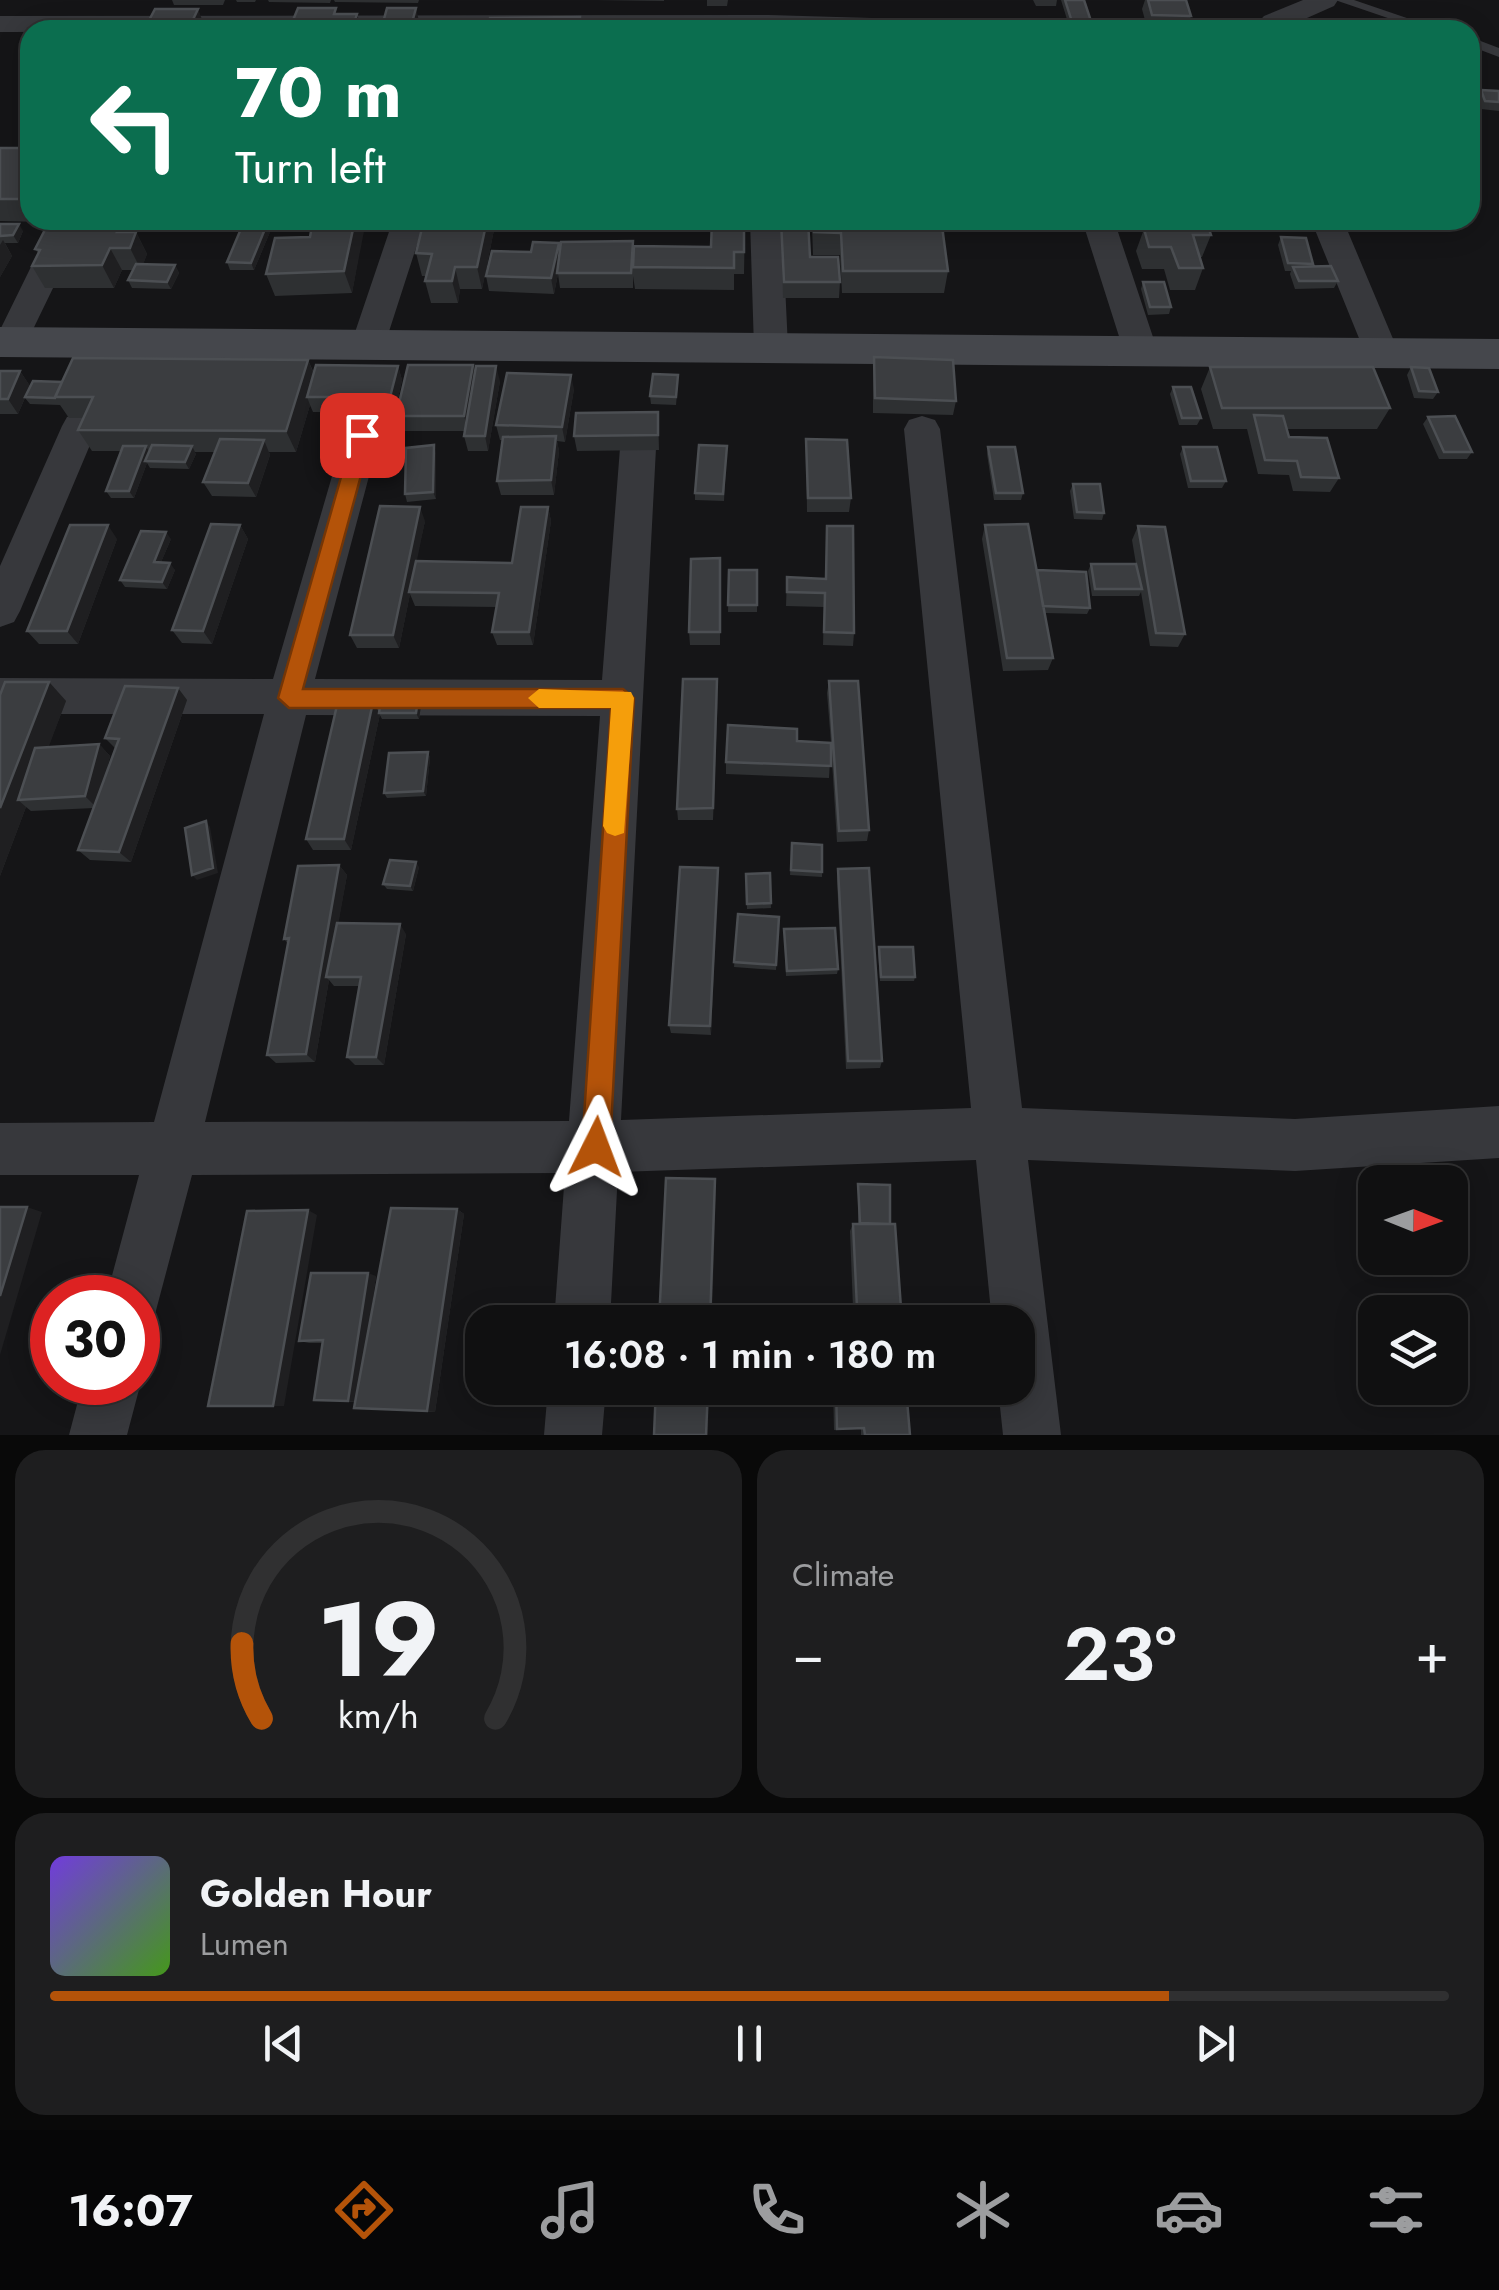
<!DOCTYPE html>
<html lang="en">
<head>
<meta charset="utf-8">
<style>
  body { margin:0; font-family:Jost,sans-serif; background:#1e1e1f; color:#f1f3f6; height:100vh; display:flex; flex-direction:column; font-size:38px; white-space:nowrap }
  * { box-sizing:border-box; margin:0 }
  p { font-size:32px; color:#9c9d9f }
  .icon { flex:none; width:55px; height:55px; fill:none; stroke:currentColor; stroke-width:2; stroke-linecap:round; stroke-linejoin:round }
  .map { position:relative; height:1435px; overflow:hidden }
  .panel { display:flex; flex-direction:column; gap:15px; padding:15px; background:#090909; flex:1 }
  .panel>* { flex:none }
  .hud { position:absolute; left:20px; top:20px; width:1460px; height:210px; border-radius:30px; box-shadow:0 5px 25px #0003,0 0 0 2px #303031; background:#0b6e4f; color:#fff; overflow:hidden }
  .needle { width:65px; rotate:91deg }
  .buttons { position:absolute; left:1358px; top:1165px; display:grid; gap:20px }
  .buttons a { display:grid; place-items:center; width:110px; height:110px; border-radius:20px; background:#101011; box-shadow:0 5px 25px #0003,0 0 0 2px #303031; font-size:50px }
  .speed { position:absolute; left:30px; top:1275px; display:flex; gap:20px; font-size:50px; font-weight:700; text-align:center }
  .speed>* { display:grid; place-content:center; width:130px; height:130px; border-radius:50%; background:#101011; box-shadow:0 5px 25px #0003,0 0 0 2px #303031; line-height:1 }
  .speed .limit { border:15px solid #d22; background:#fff; color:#111 }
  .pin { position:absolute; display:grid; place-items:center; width:85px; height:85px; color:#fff; margin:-42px; border-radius:20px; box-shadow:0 5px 15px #0006 }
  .me { position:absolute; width:110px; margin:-55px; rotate:3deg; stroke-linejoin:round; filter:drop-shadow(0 0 8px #0008) }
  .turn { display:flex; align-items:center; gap:35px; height:210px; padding:0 50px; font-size:45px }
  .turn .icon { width:130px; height:130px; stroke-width:2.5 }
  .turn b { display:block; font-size:70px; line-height:85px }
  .big { font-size:75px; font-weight:600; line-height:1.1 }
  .panel .tile { flex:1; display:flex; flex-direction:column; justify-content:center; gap:15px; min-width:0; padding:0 35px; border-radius:30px; background:#1e1e1f }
  .panel .dial { align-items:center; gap:0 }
  .dial svg { height:260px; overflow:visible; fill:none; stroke:#303031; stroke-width:7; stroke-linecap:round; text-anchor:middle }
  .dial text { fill:#f1f3f6; stroke:none }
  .song { display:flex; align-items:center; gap:30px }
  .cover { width:120px; height:120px; border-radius:15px; background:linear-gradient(135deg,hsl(260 70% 55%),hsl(100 70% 35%)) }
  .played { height:10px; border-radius:5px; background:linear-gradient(90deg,#b45309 80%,#303031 80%) }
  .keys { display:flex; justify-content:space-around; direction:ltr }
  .heat { display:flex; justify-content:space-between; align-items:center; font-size:55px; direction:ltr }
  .panel .tiles { flex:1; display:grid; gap:15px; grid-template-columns:1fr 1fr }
  .tile:last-child { grid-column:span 2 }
  .trip { position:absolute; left:465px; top:1305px; width:570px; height:100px; border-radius:30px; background:#101011; box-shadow:0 5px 25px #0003,0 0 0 2px #303031; font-weight:600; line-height:100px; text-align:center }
  .tab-bar { display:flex; height:160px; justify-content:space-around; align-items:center; background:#060607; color:#9c9d9f }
  .tab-bar .icon { width:70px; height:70px }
  .tab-bar .on { color:#b45309 }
  .tab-bar b { font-size:45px; color:#f1f3f6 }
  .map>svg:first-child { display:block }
</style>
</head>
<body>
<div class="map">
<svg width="1499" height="1435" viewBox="0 0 1499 1435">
  <rect width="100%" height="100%" fill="#151517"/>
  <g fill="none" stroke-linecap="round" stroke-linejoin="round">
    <!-- lane -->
    <path fill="#37383c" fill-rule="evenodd" d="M1335 0H1354L1442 30H1423Z
      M1470 37 1499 48V57L1470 46Z"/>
    <!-- street -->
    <path fill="#37383c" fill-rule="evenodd" d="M1303 0H1338L1334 6 1280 30H1251L1264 16Z
      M769 15 1009 22 1022 30 0 32V16Z
      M54 220H86L23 350 11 354 0 350V330Z
      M393 220H425L384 347 379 355 367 359 355 355 350 347Z
      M750 220H782L788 348 783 356 771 360 759 356 754 348Z
      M1082 220H1114L1158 352 1153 360 1141 364 1129 360 1124 352Z
      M1311 220H1343L1399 353 1394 361 1382 365 1370 361 1365 353Z
      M80 413 93 417 98 426 20 611 14 622 0 627V566L62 426 67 417Z
      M922 416 935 420 940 429 1022 1108 1295 1119 1499 1106V1158L1295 1171 1028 1160 1061 1435H1003L998 1388H1018V1322H992L976 1160 618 1172 610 1322H554L565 1173 192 1175 154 1318 138 1324V1298H106L139 1175H0V1123L154 1122 264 714H0V678L273 679 344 435 349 426 362 422 375 426 380 435 315 679 602 680 620 448 625 439 638 435 651 439 656 448 621 1120 971 1108 904 429 909 420ZM306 715 600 716 569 1121 205 1122Z
      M138 1374 141 1382 127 1435H69L83 1382H138Z
      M548 1388H606L602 1435H544Z"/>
    <!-- secondary -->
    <path fill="#45474c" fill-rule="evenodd" d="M0 327 1499 339V369L0 357Z"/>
  </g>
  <!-- wall -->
  <path fill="#2e3032" d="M172 0H225L223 5H174Z
    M236 0H256L255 2H237Z
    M268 0H331L330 3 269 2Z
    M334 0H419L418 3 335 2Z
    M595 0H664V1Z
    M707 0H728L727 6H707Z
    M1033 0H1057L1056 6H1036Z
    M1061 0H1084L1091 21 1090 25 1146 24 1142 9 1145 0H1186L1191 16 1187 30 1070 29Z
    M1481 90 1499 102V111L1481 109 1477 97Z
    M0 148H30V220H46L45 222 0 221Z
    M210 220H237L234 227H213Z
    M313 220H365L352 293 275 296 266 274 310 237Z
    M496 220 482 289H460L458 303H431L425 281 426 276H422L416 253Z
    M745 220 744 274H734V290L635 289 633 276V288H560L558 274 554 294 489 291 486 276 531 252 559 243 560 251H634L711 247Z
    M781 220H921L922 226H926V220H945L944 237 948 271 944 293H842L840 255H813L812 225H808L810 257 840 282 839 298H783Z
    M965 220H989L988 228H967Z
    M1020 220H1058L1056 227H1021Z
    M1126 220H1206L1211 235 1202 257H1200L1203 268 1195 290H1170L1164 269H1142L1136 251 1144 229H1151L1149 222H1127Z
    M1335 220H1358L1357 222H1335Z
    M0 224 23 231 18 243H5L12 256 0 277Z
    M130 232H136L147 254 143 264 175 265 179 273 171 289 132 288 128 280 133 270H122L114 288H45L32 266 38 253 35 249Z
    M270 232 254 270H230L227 262Z
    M1281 237 1313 264 1312 267 1338 281 1334 288 1295 289 1290 274 1291 271H1285L1278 245Z
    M1143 282 1171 307 1169 314 1148 315 1141 289Z
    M874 357 956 401 953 415 873 413V372Z
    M308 360 314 373 398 366 402 380 395 412H313L310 405 296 452H269L270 455 256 497 212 496 203 482 215 452H194L196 454 189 469 150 468 147 463 134 498H111L106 491 121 451H92L78 430 83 418H69L60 405 30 404 25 398 18 414H0V371H20L30 386Z
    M473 365 475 372 500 381 488 451H468L464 436 465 431H401L396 416Z
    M1210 367 1390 408 1377 429H1287L1289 437 1339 478 1330 492 1293 491 1289 475 1258 474 1247 429H1213L1201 389Z
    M1411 367 1438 392 1433 399 1414 398 1407 375Z
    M678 382 676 405 651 404 650 396Z
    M1173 387 1201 418 1197 425H1179L1170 394Z
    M574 389 565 442 557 441 559 451 554 495H501L497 481 502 440H500L496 425Z
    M658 412 659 450 577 451 574 436Z
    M1428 417 1472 452 1467 459H1439L1423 424Z
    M806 439 851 498 849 512H807Z
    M727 446 724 501 695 500V493Z
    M988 447 1023 493 1021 500H994L987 454Z
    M1183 447 1226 481 1222 488H1188L1180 454Z
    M436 453V499L407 502 405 494Z
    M1073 484 1104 513 1102 520 1074 519 1070 491Z
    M548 507 551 521 533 645H497L492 632 497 607 415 606 410 594 399 648H357L350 635 425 521 416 561 512 563Z
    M240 525 248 539 212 644 182 643 172 630Z
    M985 525 1037 571 1090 608 1087 614 1045 613 1053 658 1048 670 1003 671 982 539Z
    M827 526 854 633 853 646 823 645 824 607 786 606 787 577 825 579Z
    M1138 526 1185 634 1178 647 1150 646 1141 592 1139 596H1092L1088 571 1091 564H1136L1132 540Z
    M117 539 78 644H39L27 631Z
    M171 539 161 562 175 570 167 589 125 587 120 580Z
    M720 558V645H690L689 632Z
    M729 570H757V612H728Z
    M829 681 869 830 867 841 837 842 831 745 829 778 726 774V762L797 741 831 743 827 693Z
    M49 682 66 701 48 747 99 744 110 756 104 780 116 749 105 738 178 688 187 700 131 862 90 860 78 850 94 808 31 811 26 807 0 876V695Z
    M718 692 713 820H678L677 809Z
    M422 699 419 719H382L379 713Z
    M373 702 380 714 351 850H313L306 839Z
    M428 752 430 758 426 796 387 798 384 793Z
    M792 843 822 872V877L790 875Z
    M339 865 347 875 338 923 406 934 384 1065H355L347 1057 359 986H334L329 980 315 1062 276 1063 267 1055 288 944 284 939Z
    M419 867 413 891 387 889 383 884Z
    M718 868 711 1035 671 1033 669 1025Z
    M838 869 882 1061 880 1068 846 1069 837 879Z
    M770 873 771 908 747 909 746 874Z
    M738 914 779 917 776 970 734 967Z
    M784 934 838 969 837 974 786 976Z
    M879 947 915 977 914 981H880L878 952Z
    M858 1184 890 1224 902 1322 853 1308 850 1231 853 1224H858Z
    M457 1209 464 1214 435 1412 354 1408 355 1402 314 1400 323 1343H309L299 1341 376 1276 367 1335Z
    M833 1388H906L910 1435H861V1429L834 1430Z"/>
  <!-- shaded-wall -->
  <path fill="#1f1f21" d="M416 8 421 30H410Z
    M198 9 206 30H189V28Z
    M357 14 362 30H352Z
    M122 220H124L134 238 136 232 147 254 141 270 130 248 117 232Z
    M355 220H365L366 221 352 293 344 271Z
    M487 220H496L482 289 477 267Z
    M19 224 23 231 18 243 13 235Z
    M267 224 270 232 254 270 251 263Z
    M3 240 12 256 0 277V245Z
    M559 243 561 258 554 294 551 278Z
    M110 248 122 270 114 288 102 265Z
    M175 265 179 273 171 289 167 282Z
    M455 267 460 289 458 303 452 281Z
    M308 360 317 382 307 397 310 405 296 452 286 431Z
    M473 365 477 380 468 431 464 416Z
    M398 366 402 380 395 412 390 397Z
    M496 366 500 381 488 451 485 436Z
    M20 371 30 386 18 414 8 399Z
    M571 375 574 389 565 442 562 427Z
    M556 436 559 451 554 495 551 480Z
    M264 440 270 455 256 497 248 483Z
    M434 445 436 453V499L433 492Z
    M146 446 150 453 145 461 147 463 134 498 129 491Z
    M192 446 196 454 189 469 185 462Z
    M420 507 425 521 399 648 393 635Z
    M548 507 551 521 533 645 529 632Z
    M108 525 117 539 78 644 67 631Z
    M240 525 248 539 212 644 203 631Z
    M166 532 171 539 158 569 154 562Z
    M170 563 175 570 167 589 162 582Z
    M717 679 718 692 713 820V808Z
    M49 682 66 701 29 799 18 800 26 807 0 876V808Z
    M178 688 187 700 131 862 119 852Z
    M419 693 422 699 419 719 416 713Z
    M373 702 380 714 351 850 344 839Z
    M99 744 110 756 97 808 85 796Z
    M428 752 430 758 426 796 423 791Z
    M206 821 210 827 218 873 197 880 192 875Z
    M416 862 419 867 413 891 410 886Z
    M339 865 347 875 329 977H326L329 980 315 1062 306 1054Z
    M718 868V879L711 1035 710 1026Z
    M400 924 406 934 384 1065 376 1057Z
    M715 1179 716 1187 712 1322H710Z
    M27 1207 42 1212 0 1355V1296Z
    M457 1209 464 1214 435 1412 427 1411Z
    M308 1210 317 1215 284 1406H273Z
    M368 1273 376 1276 358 1402 348 1401Z
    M708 1388H709L708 1435H706Z"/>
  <!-- building -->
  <path fill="#3b3d40" stroke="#4c4f53" stroke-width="2.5" d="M1065 0H1084L1091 21 1072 22Z
    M1148 0H1186L1191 16 1152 15Z
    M298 8H336L334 14H357L352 30H289Z
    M387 8H416L410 30H381Z
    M155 9H198L189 28H174L173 30H144Z
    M580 17 579 30H488L490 18Z
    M202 22H276L273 30H199Z
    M733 24V30H701V25Z
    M920 24H1018L1019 30H920Z
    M1155 24 1158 30H1084L1082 25Z
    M638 26 655 27 654 30H637Z
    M1481 90 1499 91V102L1485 101Z
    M0 148H30V199H0Z
    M50 220H122L117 232H136L130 248H110L102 265 32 266 40 250 35 249Z
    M313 220H355L344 271 266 274 275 238 310 237Z
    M424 220H487L477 267H455L452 281H425L432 254 416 253Z
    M712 220H744V252H734V268L633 267 634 246 711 247Z
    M781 220H808L810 257H838L840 282H784Z
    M814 220H921L922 226H942L948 271H843L841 233 814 232Z
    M928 220H945V230H942V226H928Z
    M1163 220H1206L1211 235H1193L1203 268H1179L1171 247H1149L1144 229H1166Z
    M0 224H19L13 235 0 236Z
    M243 224H267L251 263 227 262Z
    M1281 237 1306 238 1313 264 1288 263Z
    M633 241 631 273H557L561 242Z
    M533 242 559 243 551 278 486 276 492 251 531 252Z
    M136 264 175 265 167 282 128 280Z
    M1331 266 1338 281H1299L1293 267Z
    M1143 282H1164L1171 307H1150Z
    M874 357 953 360 956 401 875 398Z
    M73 358 308 360 286 431 78 430 93 397H55Z
    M316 365 398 366 390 397H307Z
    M408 365H473L464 416H396Z
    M476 366H496L485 436H464Z
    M1210 367H1373L1390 408H1222Z
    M1411 367 1429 368 1438 392 1419 391Z
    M0 371H20L8 399H0Z
    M507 373 571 375 562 427 496 425Z
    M653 374 678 375 676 397 650 396Z
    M33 381 62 382 55 398 25 397Z
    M1173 387H1191L1201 418H1182Z
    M658 412V435L574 436 576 413Z
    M1254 415 1283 416 1289 437 1327 438 1339 478 1301 477 1297 461 1265 460Z
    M1455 416 1472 452H1444L1428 417Z
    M556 436 551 480 497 481 503 437Z
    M220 439 264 440 248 483 203 482Z
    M806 439 847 440 851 498H808Z
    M152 445 192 446 185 462 145 461Z
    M434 445 433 492 405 494 406 448Z
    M699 445 727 446 723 494 695 493Z
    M123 446H146L129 491H106Z
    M988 447H1015L1023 493H996Z
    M1183 447H1217L1226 481H1191Z
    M1073 484H1100L1104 513 1077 512Z
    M380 506 420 507 393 635H350Z
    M521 507H548L529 632H492L499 593 409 592 416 561 512 563Z
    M211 524 240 525 203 631 172 630Z
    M1028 524 1053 658H1007L985 525Z
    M70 525H108L67 631H27Z
    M827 526H853L854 633 824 632 825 593 787 592V577L826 579Z
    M1138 526 1165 527 1185 634 1156 633Z
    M141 531 166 532 154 562 170 563 162 582 120 580Z
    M720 558V632H689L691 559Z
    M1091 564H1136L1142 589H1095Z
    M729 570H757V605H728Z
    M1037 570 1086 572 1090 608 1043 606Z
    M683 679H717L713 808 677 809Z
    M829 681H858L869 830 839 831Z
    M5 682H49L0 808V695Z
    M125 686 178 688 119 852 78 850 119 739 105 738Z
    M382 693H419L416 713H379Z
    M338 701 373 702 344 839H306Z
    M728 725 797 729V741L831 743V766L726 762Z
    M99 744 85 796 18 800 35 748Z
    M428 752 423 791 384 793 389 753Z
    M206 821 213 868 192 875 185 828Z
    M792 843 822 845V872L791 870Z
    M390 860 416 862 410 886 383 884Z
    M339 865 306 1054 267 1055 289 938 284 939 298 866Z
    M680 867 718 868 710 1026 669 1025Z
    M869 868 882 1061H848L838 869Z
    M770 873 771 903 747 904 746 874Z
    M738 914 779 917 776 965 734 962Z
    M337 923 400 924 376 1057H347L361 977H326Z
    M835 928 838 969 787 971 784 929Z
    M879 947H913L915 977H881Z
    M666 1178 715 1179 710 1322H659Z
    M858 1184 890 1185V1224L860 1223Z
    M0 1207H27L0 1296Z
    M391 1208 457 1209 427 1411 354 1408Z
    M308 1210 273 1406H208L247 1211Z
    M853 1224H895L902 1322H718V1309L857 1308Z
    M311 1273H368L348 1401 314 1400 323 1340 299 1341Z
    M656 1388H708L706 1435H654Z
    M836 1388H906L910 1435H865L864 1428 837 1429Z"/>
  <!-- route -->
  <path fill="#b45309" stroke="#753606" stroke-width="2.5" d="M362 428 372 435 303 689H623L634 698 610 1147 606 1157 596 1161 586 1157 582 1147 611 708H289L278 698 353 435Z"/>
  <!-- slow -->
  <path fill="#f59e0b" d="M539 689 631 692 634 698 624 833 615 836 607 833 603 826 611 708H539L528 698Z"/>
</svg>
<div class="buttons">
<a><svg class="needle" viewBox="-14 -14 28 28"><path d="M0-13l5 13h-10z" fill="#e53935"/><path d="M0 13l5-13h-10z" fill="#9c9d9f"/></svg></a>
<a><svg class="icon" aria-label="layers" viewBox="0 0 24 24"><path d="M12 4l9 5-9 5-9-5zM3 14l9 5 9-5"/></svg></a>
</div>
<div class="speed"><div class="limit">30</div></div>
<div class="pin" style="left:362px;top:435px;background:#d93025"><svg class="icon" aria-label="arrive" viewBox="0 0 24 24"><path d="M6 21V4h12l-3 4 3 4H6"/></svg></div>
<svg class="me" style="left:596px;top:1147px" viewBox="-20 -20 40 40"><path d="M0-17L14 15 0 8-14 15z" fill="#b45309" stroke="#fff" stroke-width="4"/></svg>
<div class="trip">16:08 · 1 min · 180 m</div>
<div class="hud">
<div class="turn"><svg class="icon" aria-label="left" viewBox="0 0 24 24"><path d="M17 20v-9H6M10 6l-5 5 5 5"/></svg><div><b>70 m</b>Turn left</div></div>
</div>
</div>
<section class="panel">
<div class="tiles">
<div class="tile dial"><svg viewBox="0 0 100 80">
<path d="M14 69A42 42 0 1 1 86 69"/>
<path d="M14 69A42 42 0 0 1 8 46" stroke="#b45309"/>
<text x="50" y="56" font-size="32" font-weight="700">19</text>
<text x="50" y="72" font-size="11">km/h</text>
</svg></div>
<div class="tile"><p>Climate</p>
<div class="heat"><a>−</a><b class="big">23°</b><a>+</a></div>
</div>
<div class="tile">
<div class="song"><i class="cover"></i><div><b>Golden Hour</b><p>Lumen</p></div></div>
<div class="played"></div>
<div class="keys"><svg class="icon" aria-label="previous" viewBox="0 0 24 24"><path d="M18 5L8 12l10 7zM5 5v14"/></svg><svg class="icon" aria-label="pause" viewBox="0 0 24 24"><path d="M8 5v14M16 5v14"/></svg><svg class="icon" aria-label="next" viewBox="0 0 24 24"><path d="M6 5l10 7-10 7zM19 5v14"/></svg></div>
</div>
</div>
</section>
<nav class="tab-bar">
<b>16:07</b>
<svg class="icon on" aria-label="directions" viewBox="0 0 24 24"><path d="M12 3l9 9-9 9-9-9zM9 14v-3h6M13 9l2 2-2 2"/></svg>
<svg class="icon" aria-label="music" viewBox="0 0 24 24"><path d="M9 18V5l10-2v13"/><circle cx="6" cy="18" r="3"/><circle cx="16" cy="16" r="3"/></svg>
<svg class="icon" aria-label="phone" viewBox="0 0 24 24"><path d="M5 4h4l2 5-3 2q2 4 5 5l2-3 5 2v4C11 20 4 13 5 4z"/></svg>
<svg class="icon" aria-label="climate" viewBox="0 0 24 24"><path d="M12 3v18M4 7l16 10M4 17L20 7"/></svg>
<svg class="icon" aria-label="car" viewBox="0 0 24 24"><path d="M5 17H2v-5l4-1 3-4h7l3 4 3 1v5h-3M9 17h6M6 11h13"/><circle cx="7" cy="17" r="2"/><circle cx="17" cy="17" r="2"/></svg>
<svg class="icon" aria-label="filters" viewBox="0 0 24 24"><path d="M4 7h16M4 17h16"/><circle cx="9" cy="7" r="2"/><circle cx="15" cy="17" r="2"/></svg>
</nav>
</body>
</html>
